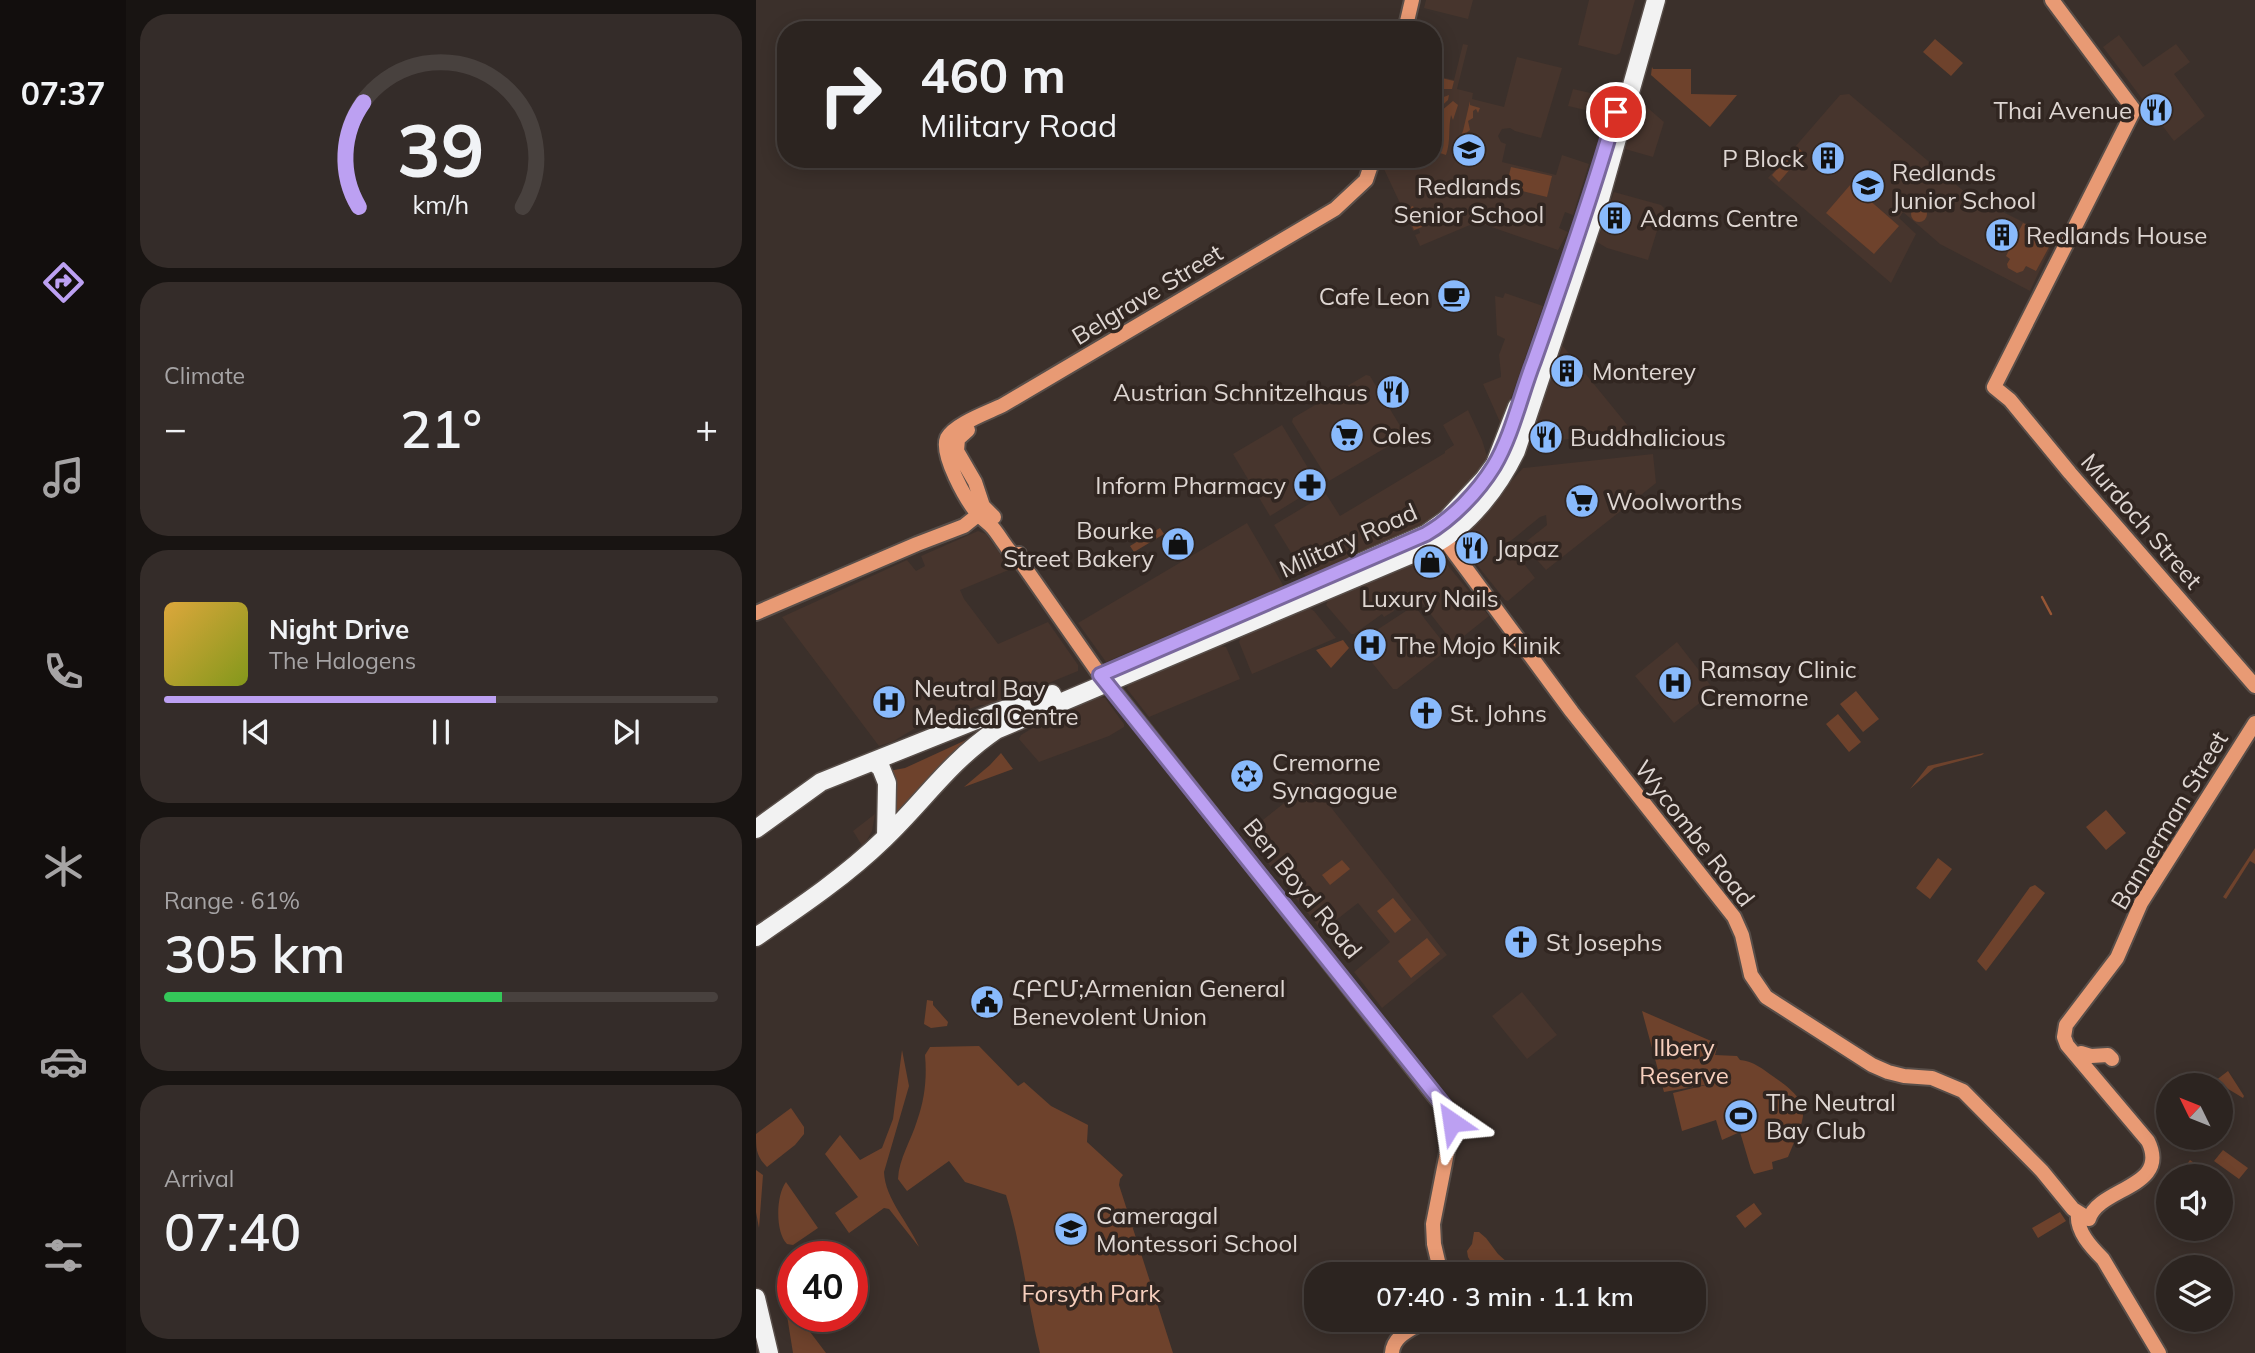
<!DOCTYPE html>
<html lang="en">
<head>
<meta charset="utf-8">
<style>
  body { margin:0; font-family:Mulish,"Noto Sans Armenian",sans-serif; background:#342c29; color:#f1f3f6; height:100vh; display:flex; flex-direction:column; font-size:26px; white-space:nowrap }
  * { box-sizing:border-box; margin:0 }
  p { font-size:23px; color:#a6a4a5 }
  .icon { flex:none; width:38px; height:38px; fill:none; stroke:currentColor; stroke-width:2; stroke-linecap:round; stroke-linejoin:round }
  .map { position:relative; flex:1; overflow:hidden }
  .sheet { display:flex; flex-direction:column; gap:14px; padding:14px; background:#181412; width:630px }
  .sheet>* { flex:none }
  .top-card { position:absolute; left:21px; top:21px; width:665px; height:147px; border-radius:28px; box-shadow:0 4px 18px #0003,0 0 0 2px #48413e; background:#2c2420; color:#f1f3f6; overflow:hidden }
  .needle { width:46px; rotate:313deg }
  .controls { position:absolute; left:1400px; top:1073px; display:grid; gap:14px }
  .controls a { display:grid; place-items:center; width:77px; height:77px; border-radius:50%; background:#2c2420; box-shadow:0 4px 18px #0003,0 0 0 2px #48413e; font-size:35px }
  .speed { position:absolute; left:21px; top:1241px; display:flex; gap:14px; font-size:35px; font-weight:700; text-align:center }
  .speed>* { display:grid; place-content:center; width:91px; height:91px; border-radius:50%; background:#2c2420; box-shadow:0 4px 18px #0003,0 0 0 2px #48413e; line-height:1 }
  .speed .limit { border:10px solid #d22; background:#fff; color:#111 }
  .pin { position:absolute; display:grid; place-items:center; width:60px; height:60px; color:#fff; margin:-30px; border:4px solid #fff; border-radius:50%; box-shadow:0 2px 7px #0007 }
  .me { position:absolute; width:77px; margin:-38px; rotate:328deg; stroke-linejoin:round; filter:drop-shadow(0 0 5px #0008) }
  .turn { display:flex; align-items:center; gap:24px; height:147px; padding:0 28px; font-size:32px }
  .turn .icon { width:91px; height:91px; stroke-width:2.5 }
  .turn b { display:block; font-size:49px; line-height:60px }
  .big { font-size:52px; font-weight:600; line-height:1.1 }
  .sheet .tile { flex:1; display:flex; flex-direction:column; justify-content:center; gap:10px; min-width:0; padding:0 24px; border-radius:28px; background:#342c29 }
  .sheet .dial { align-items:center; gap:0 }
  .dial svg { height:182px; overflow:visible; fill:none; stroke:#48413e; stroke-width:7; stroke-linecap:round; text-anchor:middle }
  .dial text { fill:#f1f3f6; stroke:none }
  .song { display:flex; align-items:center; gap:21px }
  .cover { width:84px; height:84px; border-radius:10px; background:linear-gradient(135deg,hsl(40 70% 55%),hsl(70 70% 35%)) }
  .played { height:7px; border-radius:4px; background:linear-gradient(90deg,#bca0f2 60%,#48413e 60%) }
  .keys { display:flex; justify-content:space-around; direction:ltr }
  .heat { display:flex; justify-content:space-between; align-items:center; font-size:38px; direction:ltr }
  .charge { height:10px; border-radius:5px; background:linear-gradient(90deg,#34c759 61%,#48413e 0) }
  .trip { position:absolute; left:548px; top:1262px; width:402px; height:70px; border-radius:28px; background:#2c2420; box-shadow:0 4px 18px #0003,0 0 0 2px #48413e; font-weight:600; line-height:70px; text-align:center }
  main { display:flex; flex:1; min-height:0 }
  .dock { display:flex; flex-direction:column; width:126px; justify-content:space-around; align-items:center; background:#120e0d; color:#a6a4a5 }
  .dock .icon { width:49px; height:49px }
  .dock .selected { color:#bca0f2 }
  .dock b { font-size:32px; color:#f1f3f6 }
  .map>svg:first-child { display:block }
</style>
</head>
<body>
<main>
<nav class="dock">
<b>07:37</b>
<svg class="icon selected" aria-label="directions" viewBox="0 0 24 24"><path d="M12 3l9 9-9 9-9-9zM9 14v-3h6M13 9l2 2-2 2"/></svg>
<svg class="icon" aria-label="music" viewBox="0 0 24 24"><path d="M9 18V5l10-2v13"/><circle cx="6" cy="18" r="3"/><circle cx="16" cy="16" r="3"/></svg>
<svg class="icon" aria-label="phone" viewBox="0 0 24 24"><path d="M5 4h4l2 5-3 2q2 4 5 5l2-3 5 2v4C11 20 4 13 5 4z"/></svg>
<svg class="icon" aria-label="climate" viewBox="0 0 24 24"><path d="M12 3v18M4 7l16 10M4 17L20 7"/></svg>
<svg class="icon" aria-label="car" viewBox="0 0 24 24"><path d="M5 17H2v-5l4-1 3-4h7l3 4 3 1v5h-3M9 17h6M6 11h13"/><circle cx="7" cy="17" r="2"/><circle cx="17" cy="17" r="2"/></svg>
<svg class="icon" aria-label="filters" viewBox="0 0 24 24"><path d="M4 7h16M4 17h16"/><circle cx="9" cy="7" r="2"/><circle cx="15" cy="17" r="2"/></svg>
</nav>
<section class="sheet">
<div class="tile dial"><svg viewBox="0 0 100 80">
<path d="M14 69A42 42 0 1 1 86 69"/>
<path d="M14 69A42 42 0 0 1 16 23" stroke="#bca0f2"/>
<text x="50" y="56" font-size="32" font-weight="700">39</text>
<text x="50" y="72" font-size="11">km/h</text>
</svg></div>
<div class="tile"><p>Climate</p>
<div class="heat"><a>−</a><b class="big">21°</b><a>+</a></div>
</div>
<div class="tile">
<div class="song"><i class="cover"></i><div><b>Night Drive</b><p>The Halogens</p></div></div>
<div class="played"></div>
<div class="keys"><svg class="icon" aria-label="previous" viewBox="0 0 24 24"><path d="M18 5L8 12l10 7zM5 5v14"/></svg><svg class="icon" aria-label="pause" viewBox="0 0 24 24"><path d="M8 5v14M16 5v14"/></svg><svg class="icon" aria-label="next" viewBox="0 0 24 24"><path d="M6 5l10 7-10 7zM19 5v14"/></svg></div>
</div>
<div class="tile"><p>Range · 61%</p><b class="big">305 km</b><div class="charge"></div></div>
<div class="tile"><p>Arrival</p><b class="big">07:40</b></div>
</section>
<div class="map">
<svg width="1499" height="1353" viewBox="0 0 1499 1353">
  <rect width="100%" height="100%" fill="#3b302b"/>
  <!-- built -->
  <path fill="#47352d" d="M670 0H717L712 19 668 8Z
    M833 0H879L864 53 860 55 822 45Z
    M1363 35 1387 67 1420 44 1434 62 1418 74 1449 116 1418 141 1347 47Z
    M707 44 712 45 701 89 717 93 716 99 748 107 761 57 806 68 785 138 759 131 754 128 746 129 742 136 745 142 750 144 746 162 800 175 806 155 833 164 817 215 809 212 803 228 812 232 802 250 721 222 664 246 659 235 664 233 663 229 657 231 628 169 631 159H677V75L698 80Z
    M817 89 852 97 847 114 812 106Z
    M1093 94 1211 194 1299 238 1274 291 1184 244 1147 212 1143 218 1160 234 1135 283 1012 178 1084 95Z
    M886 103 908 122 897 157 869 149 882 105Z
    M858 192 905 205 908 208 892 260 851 248 841 242Z
    M749 293 787 306 747 421 744 422 727 384 745 377V374L743 355 749 339 741 335 739 296 747 298Z
    M806 345 877 432 777 443 774 440Z
    M610 375 614 376 649 434 648 437 573 481 536 422 537 418Z
    M712 410 726 440 731 456 728 466 705 493 680 518 658 531 550 577 518 525 570 494 584 516 689 453V451L698 445 687 425Z
    M526 425 563 486 514 516 477 454Z
    M897 454 900 483 790 570 767 544 791 525 790 515 784 517 752 543 779 578 752 601 749 600 707 547V538L710 532 767 468Z
    M491 523 527 585 526 587 350 662 322 623Z
    M222 531 230 534 255 569 204 590 208 599 242 644 292 622 322 665V671L273 691 231 705H224L158 729 136 742 123 746 26 617 151 560 160 571 169 566 165 556Z
    M681 557 689 562 733 616 698 644 659 594 637 608 638 611 628 617 626 614 598 634H595L570 605 572 600 673 558Z
    M656 607 661 609 690 646V651L641 689H637L602 645 604 641Z
    M553 608 558 611 580 638 496 674 483 642 485 637Z
    M921 642 959 691 918 723 879 676Z
    M465 646 470 647 484 679 393 717 371 689 372 684Z
    M343 697 349 698 368 724V727L353 736 283 762 263 739 265 735 288 721Z
    M555 782 691 955 626 1008 598 972 634 942 602 903 566 931 489 834Z
    M119 814 116 831 107 847 97 831Z
    M766 992 801 1035 771 1059 736 1016Z"/>
  <!-- green -->
  <path fill="#6e422c" d="M1179 39 1207 63 1195 76 1167 52Z
    M896 67 897 69H935V94L981 95 954 127 895 75Z
    M677 76 698 81 696 89H687L685 98 693 95 692 100 677 114V96L681 88 677 86V84L686 86 687 83 677 80Z
    M697 101 702 105 697 120 695 115C692 128 695 141 690 155L684 153 678 117Z
    M714 101V105L724 108 722 113 720 109 717 111V118L712 121 714 130C706 135 706 142 704 149L699 148 707 131Z
    M1041 147 1048 153 1023 182 1016 175Z
    M755 167 796 176 791 197 750 187Z
    M1095 184 1143 226 1118 254 1070 213Z
    M1155 214a8 8 0 1 1 16 0a8 8 0 1 1-16 0Z
    M657 206 666 227 658 230 649 209Z
    M1267 223 1298 238 1280 271 1270 266 1267 271 1261 273 1252 268 1251 264 1254 259 1250 256Z
    M404 528 408 534 378 552 374 546Z
    M587 640 593 648 575 668 560 650Z
    M1100 691 1123 719 1107 732 1084 704Z
    M1082 714 1105 742 1093 752 1070 724Z
    M210 740V743L186 764 139 821 133 771 149 768Z
    M245 753 257 769 208 787 234 765Z
    M1228 753 1226 755 1178 768 1154 789 1172 766Z
    M1350 810 1370 833 1350 850 1330 827Z
    M1499 848V864L1494 861 1470 899 1467 897Z
    M1182 858 1196 869 1174 899 1160 888Z
    M586 860 594 869 574 885 566 875Z
    M1279 885 1289 893 1230 971 1221 961 1274 887Z
    M637 898 655 920 639 933 621 911Z
    M671 938 684 954 655 978 642 961Z
    M171 1000 177 1001V1005L192 1022 191 1026 175 1028 168 1024Z
    M886 1011 962 1044 959 1055 981 1056 984 1060C998 1061 1006 1069 1018 1077 1060 1106 1049 1115 1032 1157L1016 1162 1017 1169 998 1174 995 1169 984 1132 966 1140 960 1120 926 1131 917 1093 954 1084 908 1092Z
    M223 1046 262 1086 268 1082 295 1106 332 1125 331 1142 367 1175 364 1179 363 1185 417 1353H284C271 1301 266 1247 250 1195L209 1182 193 1161 151 1191 142 1179C143 1158 155 1141 161 1121 169 1099 171 1077 169 1055L174 1047Z
    M146 1050 153 1086 128 1172C129 1199 153 1223 163 1247L133 1209 128 1208 93 1233 79 1213 102 1197 69 1154 84 1135 104 1160 126 1148 137 1119Z
    M1472 1071 1488 1096 1487 1098 1459 1081Z
    M35 1108 48 1127V1134L39 1145 11 1167C0 1156 0 1149 0 1134Z
    M1467 1150 1492 1168 1483 1179 1458 1161Z
    M1434 1160 1456 1176H1433L1426 1171Z
    M0 1170 7 1175 3 1228 0 1212Z
    M30 1182 62 1228 37 1245 31 1244C19 1232 20 1195 30 1182Z
    M998 1203 1006 1214 989 1228 980 1216Z
    M1304 1212 1310 1221 1282 1238 1276 1228Z
    M718 1232H723L730 1238 742 1254 752 1263 755 1274H714L715 1262 712 1257 711 1251 716 1244Z
    M28 1297 37 1309V1316H42L70 1353H37Z"/>
  <g fill="none" stroke-linecap="round" stroke-linejoin="round">
    <!-- stream -->
    <path stroke="#975635" stroke-width="2.5" d="M1286 597 1295 614"/>
    <!-- secondary casing -->
    <g stroke="#584e49" stroke-width="18">
      <path id="secondary" d="M1296 0 1378 110 1238 387 1254 400 1314 473 1499 686
        M649 30 656 0
        M212 430 202 439 201 451 219 482 227 506 238 517
        M683 532 816 712 978 917 986 935 995 975 1010 997 1116 1065 1132 1072 1148 1076 1176 1078 1207 1091 1286 1171 1317 1209 1333 1219
        M263 554 265 562 344 675
        M265 562C252 553 247 540 237 528 232 522 226 519 221 513 210 500 184 454 191 438 198 424 233 412 247 405L579 209 610 180 617 159
        M0 613 161 544 208 526 218 518 223 508
        M351 682 695 1117 696 1127 677 1224 678 1244 685 1274
        M1325 1053 1335 1056 1352 1055 1356 1059
        M1322 1214C1320 1231 1335 1247 1347 1259L1403 1353
        M1333 1219C1343 1187 1415 1188 1392 1141L1311 1045 1308 1037 1310 1025 1361 958 1385 903 1499 723
        M636 1353C637 1335 657 1329 670 1320"/>
    </g>
    <!-- highway casing -->
    <g stroke="#584e49" stroke-width="21">
      <path id="highway" d="M599 565 670 534 691 519 728 479 739 464 761 407
        M118 762 125 768 131 783 130 837
        M0 829 65 782 238 713 296 694
        M0 937C44 907 90 876 128 839 168 801 193 762 240 730L675 546C712 527 742 488 760 451L844 199 900 0
        M0 1298 13 1353"/>
    </g>
    <!-- secondary -->
    <use href="#secondary" stroke="#e89a74" stroke-width="14"/>
    <!-- highway -->
    <use href="#highway" stroke="#f2f2f2" stroke-width="18"/>
  </g>
  <g fill="none" stroke-linecap="round" stroke-linejoin="round">
    <!-- route casing -->
    <g stroke="#7a689d" stroke-width="18">
      <path id="route" d="M696 1122 690 1108 344 675 670 534C696 519 722 492 738 466 756 436 765 394 778 361 807 279 836 196 860 112"/>
    </g>
    <!-- route -->
    <use href="#route" stroke="#bca0f2" stroke-width="12"/>
  </g>
  <!-- icons -->
  <defs>
    <g id="restaurant-disc" transform="scale(1.75)"><circle r="9.5" fill="#89bafc" stroke="#312621"/><path d="M-5-6h1v4h1v-4h1v4h1v-4h1v5L-1.5 .5V6h-2V.5L-5-1ZM5-6V6H3V1.5H1.5Q1.5-4 5-6Z" fill="#111"/></g>
    <g id="school-disc" transform="scale(1.75)"><circle r="9.5" fill="#89bafc" stroke="#312621"/><path d="M0-5L7-2L0 1L-7-2ZM-4 1L0 2.5L4 1V4Q0 6-4 4Z" fill="#111"/></g>
    <g id="building-disc" transform="scale(1.75)"><circle r="9.5" fill="#89bafc" stroke="#312621"/><path d="M-4-6H4V6H1V3H-1V6H-4ZM-2.5-4.3h1.7v1.8h-1.7ZM.8-4.3h1.7v1.8H.8ZM-2.5-1h1.7V.8h-1.7ZM.8-1h1.7V.8H.8Z" fill="#111"/></g>
    <g id="cafe-disc" transform="scale(1.75)"><circle r="9.5" fill="#89bafc" stroke="#312621"/><path d="M-5.5-4.5H6V0H3Q3 3.5 0 3.5H-2.5Q-5.5 3.5-5.5 0ZM3-3.2v2h1.7v-2ZM-6 4.5H4V6H-6Z" fill="#111"/></g>
    <g id="supermarket-disc" transform="scale(1.75)"><circle r="9.5" fill="#89bafc" stroke="#312621"/><path d="M-6-5.5h2.5l.6 2H6L4.5 2H-2.5L-4.4-4H-6ZM-1.5 3.2a1.3 1.3 0 1 0 .1 0ZM3 3.2a1.3 1.3 0 1 0 .1 0Z" fill="#111"/></g>
    <g id="pharmacy-disc" transform="scale(1.75)"><circle r="9.5" fill="#89bafc" stroke="#312621"/><path d="M-2-6h4v4h4v4h-4v4h-4v-4h-4v-4h4Z" fill="#111"/></g>
    <g id="shop-disc" transform="scale(1.75)"><circle r="9.5" fill="#89bafc" stroke="#312621"/><path d="M-5-2.5h2.3a2.7 3.5 0 0 1 5.4 0H5L5.5 6h-11ZM-1.5-2.5h3a1.5 2.3 0 0 0-3 0Z" fill="#111"/></g>
    <g id="hospital-disc" transform="scale(1.75)"><circle r="9.5" fill="#89bafc" stroke="#312621"/><path d="M-5-5h3v3.5h4V-5h3V5h-3V1.5h-4V5h-3Z" fill="#111"/></g>
    <g id="church-disc" transform="scale(1.75)"><circle r="9.5" fill="#89bafc" stroke="#312621"/><path d="M-1.2-6h2.4v3.5h3.3v2.4h-3.3V6h-2.4V-.1h-3.3v-2.4h3.3Z" fill="#111"/></g>
    <g id="synagogue-disc" transform="scale(1.75)"><circle r="9.5" fill="#89bafc" stroke="#312621"/><path d="M0-6.5L5.6 3.2H-5.6ZM0 6.5L5.6-3.2H-5.6Z" fill="#111"/></g>
    <g id="civic-disc" transform="scale(1.75)"><circle r="9.5" fill="#89bafc" stroke="#312621"/><path d="M-.6-6.5H3V-4.5H.6V-3L4-1V1h2V6H-6V1h2V-1L-.6-3ZM-1.2 2.5V6h2.4V2.5Z" fill="#111"/></g>
    <g id="stadium-disc" transform="scale(1.75)"><circle r="9.5" fill="#89bafc" stroke="#312621"/><path d="M0-5a6.5 5 0 1 0 0 10a6.5 5 0 1 0 0-10ZM-3.5-1.8h7v3.6h-7Z" fill="#111"/></g>
  </defs>
  <g fill-rule="evenodd">
    <use href="#restaurant-disc" x="1400" y="110"/>
    <use href="#school-disc" x="713" y="150"/>
    <use href="#building-disc" x="1072" y="158"/>
    <use href="#school-disc" x="1112" y="186"/>
    <use href="#building-disc" x="859" y="218"/>
    <use href="#building-disc" x="1246" y="235"/>
    <use href="#cafe-disc" x="698" y="296"/>
    <use href="#building-disc" x="811" y="371"/>
    <use href="#restaurant-disc" x="637" y="392"/>
    <use href="#supermarket-disc" x="591" y="435"/>
    <use href="#restaurant-disc" x="790" y="437"/>
    <use href="#pharmacy-disc" x="554" y="485"/>
    <use href="#supermarket-disc" x="826" y="501"/>
    <use href="#shop-disc" x="422" y="544"/>
    <use href="#restaurant-disc" x="716" y="548"/>
    <use href="#shop-disc" x="674" y="562"/>
    <use href="#hospital-disc" x="614" y="645"/>
    <use href="#hospital-disc" x="919" y="683"/>
    <use href="#hospital-disc" x="133" y="702"/>
    <use href="#church-disc" x="670" y="713"/>
    <use href="#synagogue-disc" x="491" y="776"/>
    <use href="#church-disc" x="765" y="942"/>
    <use href="#civic-disc" x="231" y="1002"/>
    <use href="#stadium-disc" x="985" y="1116"/>
    <use href="#school-disc" x="315" y="1229"/>
  </g>
  <g text-anchor="middle" dominant-baseline="central" stroke-width="7" stroke-linejoin="round" paint-order="stroke">
    <!-- poi labels -->
    <g font-size="24" fill="#ded6d2" stroke="#312621" text-anchor="start">
      <text x="1376" y="110" text-anchor="end">Thai Avenue</text>
      <text x="1048" y="158" text-anchor="end">P Block</text>
      <text x="1136" y="172">Redlands<tspan x="1136" dy="28">Junior School</tspan></text>
      <text x="713" y="186" text-anchor="middle">Redlands<tspan x="713" dy="28">Senior School</tspan></text>
      <text x="884" y="218">Adams Centre</text>
      <text x="1270" y="235">Redlands House</text>
      <text x="674" y="296" text-anchor="end">Cafe Leon</text>
      <text x="836" y="371">Monterey</text>
      <text x="612" y="392" text-anchor="end">Austrian Schnitzelhaus</text>
      <text x="616" y="435">Coles</text>
      <text x="814" y="437">Buddhalicious</text>
      <text x="530" y="485" text-anchor="end">Inform Pharmacy</text>
      <text x="850" y="501">Woolworths</text>
      <text x="398" y="530" text-anchor="end">Bourke<tspan x="398" dy="28">Street Bakery</tspan></text>
      <text x="740" y="548">Japaz</text>
      <text x="674" y="598" text-anchor="middle">Luxury Nails</text>
      <text x="638" y="645">The Mojo Klinik</text>
      <text x="944" y="669">Ramsay Clinic<tspan x="944" dy="28">Cremorne</tspan></text>
      <text x="158" y="688">Neutral Bay<tspan x="158" dy="28">Medical Centre</tspan></text>
      <text x="694" y="713">St. Johns</text>
      <text x="516" y="762">Cremorne<tspan x="516" dy="28">Synagogue</tspan></text>
      <text x="790" y="942">St Josephs</text>
      <text x="256" y="988">ՀԲԸՄ;Armenian General<tspan x="256" dy="28">Benevolent Union</tspan></text>
      <text x="1010" y="1102">The Neutral<tspan x="1010" dy="28">Bay Club</tspan></text>
      <text x="340" y="1215">Cameragal<tspan x="340" dy="28">Montessori School</tspan></text>
    </g>
    <!-- street labels -->
    <g font-size="24" fill="#ded6d2" stroke="#312621">
      <text transform="translate(391 294) rotate(-31)">Belgrave Street</text>
      <text transform="translate(1386 521) rotate(49)">Murdoch Street</text>
      <text transform="translate(592 540) rotate(-24)">Military Road</text>
      <text transform="translate(1413 820) rotate(-59)">Bannerman Street</text>
      <text transform="translate(939 833) rotate(52)">Wycombe Road</text>
      <text transform="translate(547 888) rotate(51)">Ben Boyd Road</text>
    </g>
    <!-- park labels -->
    <g font-size="24" fill="#f7cfbd" stroke="#312621">
      <text x="928" y="1047">Ilbery<tspan x="928" dy="28">Reserve</tspan></text>
      <text x="335" y="1293">Forsyth Park</text>
    </g>
  </g>
</svg>
<div class="controls">
<a><svg class="needle" viewBox="-14 -14 28 28"><path d="M0-13l5 13h-10z" fill="#e53935"/><path d="M0 13l5-13h-10z" fill="#a6a4a5"/></svg></a>
<a><svg class="icon" aria-label="sound" viewBox="0 0 24 24"><path d="M4 9h4l5-4v14l-5-4H4zM17 9q2 3 0 6"/></svg></a>
<a><svg class="icon" aria-label="layers" viewBox="0 0 24 24"><path d="M12 4l9 5-9 5-9-5zM3 14l9 5 9-5"/></svg></a>
</div>
<div class="speed"><div class="limit">40</div></div>
<div class="pin" style="left:860px;top:112px;background:#d93025"><svg class="icon" aria-label="arrive" viewBox="0 0 24 24"><path d="M6 21V4h12l-3 4 3 4H6"/></svg></div>
<svg class="me" style="left:696px;top:1122px" viewBox="-20 -20 40 40"><path d="M0-17L14 15 0 8-14 15z" fill="#bca0f2" stroke="#fff" stroke-width="4"/></svg>
<div class="trip">07:40 · 3 min · 1.1 km</div>
<div class="top-card">
<div class="turn"><svg class="icon" aria-label="right" viewBox="0 0 24 24"><path d="M7 20v-9h11M14 6l5 5-5 5"/></svg><div><b>460 m</b>Military Road</div></div>
</div>
</div>
</main>
</body>
</html>
